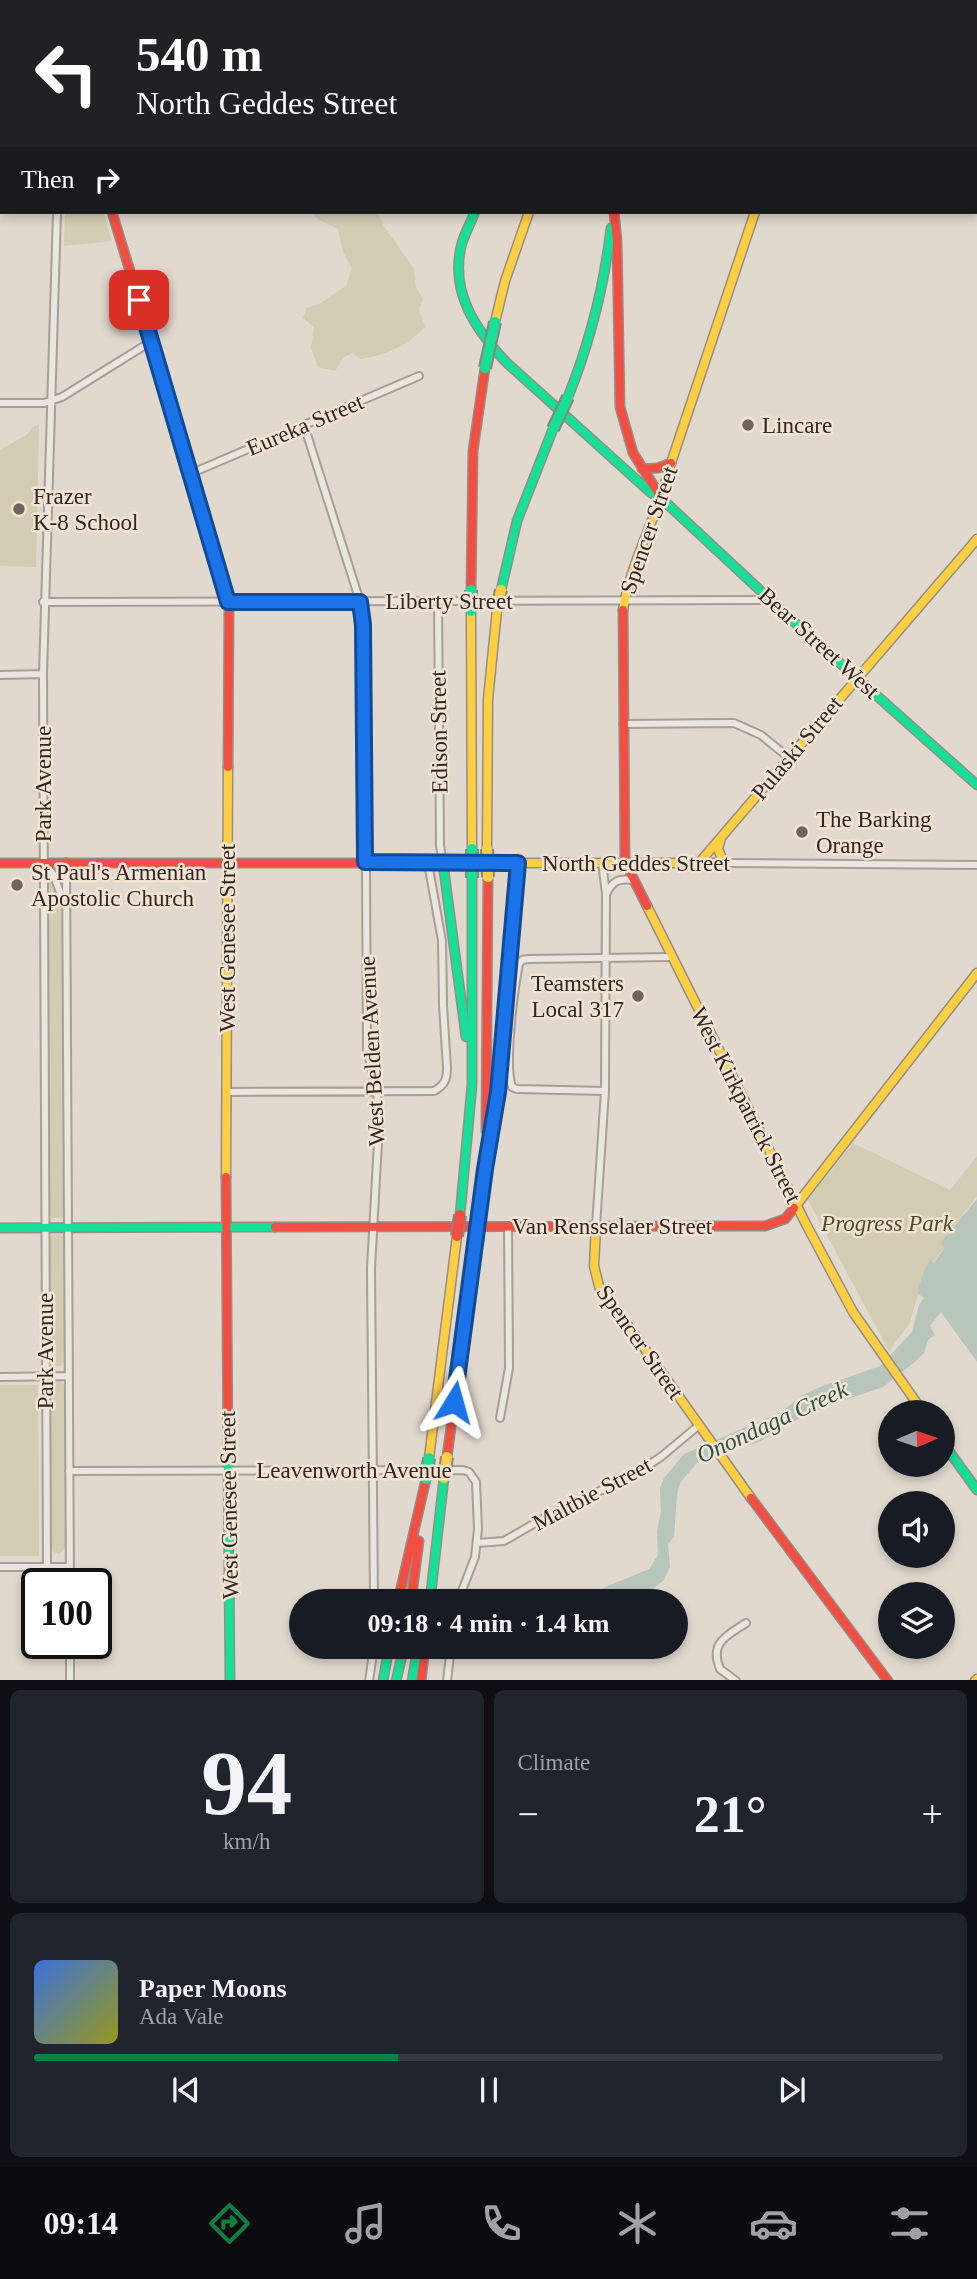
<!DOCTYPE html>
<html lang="en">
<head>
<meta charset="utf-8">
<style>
  body { margin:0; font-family:"Times New Roman",serif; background:#20242c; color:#f1f3f6; height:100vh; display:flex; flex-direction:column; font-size:26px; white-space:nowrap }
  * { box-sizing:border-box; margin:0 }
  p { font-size:23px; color:#9ea1a6 }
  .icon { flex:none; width:38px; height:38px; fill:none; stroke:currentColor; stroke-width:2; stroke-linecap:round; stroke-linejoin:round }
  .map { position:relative; height:1680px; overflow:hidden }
  .details { display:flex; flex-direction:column; gap:10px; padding:10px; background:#0d0f14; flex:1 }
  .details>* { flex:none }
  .hud { position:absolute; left:0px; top:0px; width:978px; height:214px; box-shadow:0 4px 10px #0003; background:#202124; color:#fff; overflow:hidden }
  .needle { width:46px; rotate:88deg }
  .fabs { position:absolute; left:878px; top:1400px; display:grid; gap:14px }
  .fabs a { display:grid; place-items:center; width:77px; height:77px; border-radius:50%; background:#171b24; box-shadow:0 4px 10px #0003; font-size:35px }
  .speed { position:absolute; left:21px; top:1568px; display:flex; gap:14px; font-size:35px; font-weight:700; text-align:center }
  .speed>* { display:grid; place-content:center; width:91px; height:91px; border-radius:50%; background:#171b24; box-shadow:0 4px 10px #0003; line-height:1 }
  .speed .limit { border:4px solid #111; border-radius:10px; background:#fff; color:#111 }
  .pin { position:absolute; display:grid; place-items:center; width:60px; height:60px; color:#fff; margin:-30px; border-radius:14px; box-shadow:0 4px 10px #0006 }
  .me { position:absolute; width:77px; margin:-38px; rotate:8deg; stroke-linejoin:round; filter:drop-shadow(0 0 5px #0008) }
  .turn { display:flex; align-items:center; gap:24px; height:147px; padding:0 21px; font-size:32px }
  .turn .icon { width:91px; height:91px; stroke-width:2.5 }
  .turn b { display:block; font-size:49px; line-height:60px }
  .then { display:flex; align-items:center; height:66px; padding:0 21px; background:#0003; gap:14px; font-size:26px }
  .big { font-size:52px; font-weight:600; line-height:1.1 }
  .details .widget { flex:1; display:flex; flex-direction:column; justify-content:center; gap:10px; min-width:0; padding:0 24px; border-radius:10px; background:#20242c }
  .details .dial { align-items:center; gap:0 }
  .dial b { font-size:91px; line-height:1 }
  .song { display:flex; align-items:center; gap:21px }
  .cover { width:84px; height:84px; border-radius:10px; background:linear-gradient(135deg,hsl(220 70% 55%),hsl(60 70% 35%)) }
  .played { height:7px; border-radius:4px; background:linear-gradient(90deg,#0b8043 40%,#363941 40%) }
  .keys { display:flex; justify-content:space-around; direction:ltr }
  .heat { display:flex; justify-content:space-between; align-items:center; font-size:38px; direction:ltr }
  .details .tiles { flex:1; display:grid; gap:10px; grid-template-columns:1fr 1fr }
  .widget:last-child { grid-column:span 2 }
  .trip { position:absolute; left:289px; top:1589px; width:399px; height:70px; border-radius:35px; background:#171b24; box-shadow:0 4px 10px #0003; font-weight:600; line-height:70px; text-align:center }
  .tab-bar { display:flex; height:112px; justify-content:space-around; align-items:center; background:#090b0e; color:#9ea1a6 }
  .tab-bar .icon { width:49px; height:49px }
  .tab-bar .current { color:#0b8043 }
  .tab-bar b { font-size:32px; color:#f1f3f6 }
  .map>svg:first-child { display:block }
</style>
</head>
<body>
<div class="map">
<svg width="977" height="1681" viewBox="0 0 977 1681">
  <rect width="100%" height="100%" fill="#e1d8ce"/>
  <!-- green -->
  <path fill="#d2ccb2" d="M65 212H103L112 241 64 246Z
    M309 212H378L383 225 414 269 416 287 423 299 419 310 425 327C408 345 385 356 360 359L353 353 344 357 335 371 318 367 311 348 314 327 303 318 307 308 321 303 346 286 352 268 343 252 338 229 319 220Z
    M39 424 36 567 0 566V450L28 434 32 427Z
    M48 873 63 913 65 1214 63 1218H51L50 1214Z
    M853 1143 950 1190 977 1156V1196L941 1242 944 1248 933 1263 925 1268 910 1323 889 1351 808 1200Z
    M61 1234 65 1237 64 1361 61 1366H54L50 1361V1239L51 1235Z
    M55 1380 61 1381 66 1388V1547L59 1554 53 1552 51 1546 50 1386Z
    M0 1385H38L39 1556H0Z"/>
  <!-- water -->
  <path fill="#b8c5ba" d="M977 1199V1362L941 1312 930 1326 935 1335 928 1340 924 1353 916 1361 883 1387 830 1405 798 1419 759 1442 700 1459 680 1483 677 1495 674 1537 668 1544 670 1567 664 1580 654 1588 609 1601H522L542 1597 589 1594 649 1569 658 1555 657 1531 661 1512 660 1488 664 1478 684 1454 781 1412 803 1395 820 1387 880 1366 912 1332 919 1305 924 1298 917 1293 925 1268 930 1261 934 1263 944 1249 941 1242Z"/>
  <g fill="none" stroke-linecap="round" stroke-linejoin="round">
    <!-- street casing -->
    <g stroke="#a79e96" stroke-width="10">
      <path id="street" d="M0 128H2
        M0 403H44L62 397 152 341
        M304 425 363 611V853L366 872 367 1050 377 1091 379 1124 371 1268 374 1601
        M192 473 419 376
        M438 601 440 846 443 863
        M43 602 771 600
        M0 675 43 674
        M623 724 734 723 761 735 789 758
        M66 862 70 1584
        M43 863 53 874 65 905
        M724 863 977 865
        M606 894C613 881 618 878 633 880
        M605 1091 517 1089 512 1087C504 1065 514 989 519 964L522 960 528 959 671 957
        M226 1092 434 1091C445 1085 447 1079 447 1068L443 1005 442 941 428 863
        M596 1226 605 1091 606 894 602 862
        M0 1377 69 1376
        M500 1418 509 1368 508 1226
        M69 1471 463 1470 469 1472 476 1482 478 1529 475 1557 458 1601
        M477 1543 504 1541 542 1519 637 1473 662 1456 698 1426
        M0 1567H70
        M47 1567 43 674 57 212
        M70 1643V1681
        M369 1681 374 1647
        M447 1681 451 1647
        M736 1681 720 1669C709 1642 727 1636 746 1623"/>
    </g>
    <!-- fast casing -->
    <g stroke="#968d86" stroke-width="11">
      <path id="fast" d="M800 0V2
        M225 2 228 0
        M976 181 977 182
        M475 212C471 222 465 233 462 243 449 291 475 329 506 362L650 492 662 499
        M568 397C590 342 604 287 611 228
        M662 499 793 621 977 785
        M501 590 517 521 553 429
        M443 863 466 1037
        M460 1215 472 1085V878
        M0 1228 275 1227
        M943 1443 977 1490
        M228 1453 230 1681
        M430 1601 444 1478
        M383 1681 389 1647
        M396 1681 404 1647
        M412 1681 418 1647"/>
    </g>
    <!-- slow casing -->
    <g stroke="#968d86" stroke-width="11">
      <path id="slow" d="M48 0 49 2
        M635 0V2
        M768 0 770 2
        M495 322 505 281 529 212
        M623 610C631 561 659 513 671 463L755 212
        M471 611 472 849
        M487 849 488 699 497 610
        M418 863H724L718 849 721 838
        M699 863 977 539
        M647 906 807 1226 853 1312 923 1412
        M226 1177 228 767
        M794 1208 977 973
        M596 1226 594 1266 600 1290 635 1335 751 1498
        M429 1458 457 1236
        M975 1681 977 1679"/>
    </g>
    <!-- jam casing -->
    <g stroke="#968d86" stroke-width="11">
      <path id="jam" d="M655 2 656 0
        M112 212 226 587 229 606 228 767
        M614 212 617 241 620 407 633 453 662 499
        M642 469 658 468 671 463
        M471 590 473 451 485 368
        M623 610 625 862 647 906
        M0 863H418
        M486 1131 488 877
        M226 1177 228 1453
        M479 1214 498 1092 518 863
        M275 1227 765 1226 785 1219 794 1208
        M447 1457 476 1237
        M751 1498 888 1681
        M398 1601 426 1479
        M411 1601 419 1541
        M421 1681 425 1647"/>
    </g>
    <!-- street -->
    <use href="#street" stroke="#eae5de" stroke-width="6"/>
    <!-- fast -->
    <use href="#fast" stroke="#16e098" stroke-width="8"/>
    <!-- slow -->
    <use href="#slow" stroke="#ffcf43" stroke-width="8"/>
    <!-- jam -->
    <use href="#jam" stroke="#f24e42" stroke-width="8"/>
    <!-- fast-bridge casing -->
    <g stroke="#8c847d" stroke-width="14" stroke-linecap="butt">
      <path id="fast-bridge" d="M485 368 495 322
        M553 429 568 397
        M471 590V611
        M472 849V878
        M476 1237 479 1214
        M426 1479 429 1458"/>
    </g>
    <!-- slow-bridge casing -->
    <g stroke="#8c847d" stroke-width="14" stroke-linecap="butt">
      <path id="slow-bridge" d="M497 610 501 590
        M487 849 488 877
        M444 1478 447 1457"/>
    </g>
    <!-- jam-bridge casing -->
    <g stroke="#8c847d" stroke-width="14" stroke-linecap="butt">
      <path id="jam-bridge" d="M457 1236 460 1215"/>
    </g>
    <!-- fast-bridge -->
    <use href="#fast-bridge" stroke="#16e098" stroke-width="10"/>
    <!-- slow-bridge -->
    <use href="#slow-bridge" stroke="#ffcf43" stroke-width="10"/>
    <!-- jam-bridge -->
    <use href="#jam-bridge" stroke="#f24e42" stroke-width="10"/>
  </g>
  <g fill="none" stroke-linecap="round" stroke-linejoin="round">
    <!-- route casing -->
    <g stroke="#114b97" stroke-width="18">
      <path id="route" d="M139 300 228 602H360L363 625 365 862 518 863 498 1092 485 1169 454 1402"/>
    </g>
    <!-- route -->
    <use href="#route" stroke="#1a73e8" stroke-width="12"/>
  </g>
  <!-- markers -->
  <g fill="#71645d" stroke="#f2e4d4" stroke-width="2.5">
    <circle cx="748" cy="425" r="7"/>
    <circle cx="19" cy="509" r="7"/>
    <circle cx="802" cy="832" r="7"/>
    <circle cx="17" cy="885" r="7"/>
    <circle cx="638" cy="996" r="7"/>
  </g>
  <g text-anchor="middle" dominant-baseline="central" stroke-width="5" stroke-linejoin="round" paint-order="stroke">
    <!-- street labels -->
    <g font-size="23" fill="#342620" stroke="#f2e4d4">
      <text transform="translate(305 425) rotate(-23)">Eureka Street</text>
      <text transform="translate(649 530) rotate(-71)">Spencer Street</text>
      <text x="449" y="601">Liberty Street</text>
      <text transform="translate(819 643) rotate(42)">Bear Street West</text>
      <text transform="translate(439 732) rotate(-91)">Edison Street</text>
      <text transform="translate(797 748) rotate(-50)">Pulaski Street</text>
      <text transform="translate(43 784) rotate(-90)">Park Avenue</text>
      <text x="636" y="863">North Geddes Street</text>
      <text transform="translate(227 938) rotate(-90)">West Genesee Street</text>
      <text transform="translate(372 1051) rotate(-93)">West Belden Avenue</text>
      <text transform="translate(746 1105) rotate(63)">West Kirkpatrick Street</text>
      <text x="612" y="1226">Van Rensselaer Street</text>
      <text transform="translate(640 1342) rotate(55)">Spencer Street</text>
      <text transform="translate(45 1351) rotate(-90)">Park Avenue</text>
      <text x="354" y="1470">Leavenworth Avenue</text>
      <text transform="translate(592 1494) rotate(-28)">Maltbie Street</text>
      <text transform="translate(229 1505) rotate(-91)">West Genesee Street</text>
    </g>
    <!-- poi labels -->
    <g font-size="23" fill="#342620" stroke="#f2e4d4" text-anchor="start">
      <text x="762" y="425">Lincare</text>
      <text x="33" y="496">Frazer<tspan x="33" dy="26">K-8 School</tspan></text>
      <text x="816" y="819">The Barking<tspan x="816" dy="26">Orange</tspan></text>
      <text x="31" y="872">St Paul's Armenian<tspan x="31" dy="26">Apostolic Church</tspan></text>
      <text x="624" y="983" text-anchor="end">Teamsters<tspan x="624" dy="26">Local 317</tspan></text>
    </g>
    <!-- park labels -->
    <g font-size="23" font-style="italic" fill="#4c4e28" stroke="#f2e4d4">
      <text x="887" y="1223">Progress Park</text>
    </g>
    <!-- water labels -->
    <g font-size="24" font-style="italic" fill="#30524a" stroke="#f2e4d4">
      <text transform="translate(772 1422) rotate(-25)">Onondaga Creek</text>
    </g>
  </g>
</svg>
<div class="fabs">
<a><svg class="needle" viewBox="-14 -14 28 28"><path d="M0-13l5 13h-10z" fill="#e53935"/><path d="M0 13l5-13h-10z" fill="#9ea1a6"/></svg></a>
<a><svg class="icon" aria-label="sound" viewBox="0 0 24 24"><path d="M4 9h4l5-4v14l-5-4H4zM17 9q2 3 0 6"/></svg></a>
<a><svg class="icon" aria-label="layers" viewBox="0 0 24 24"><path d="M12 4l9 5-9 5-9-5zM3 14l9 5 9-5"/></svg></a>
</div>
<div class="speed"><div class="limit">100</div></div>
<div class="pin" style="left:139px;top:300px;background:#d93025"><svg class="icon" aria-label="arrive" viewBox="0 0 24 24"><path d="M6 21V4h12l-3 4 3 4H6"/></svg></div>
<svg class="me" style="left:454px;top:1402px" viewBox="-20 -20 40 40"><path d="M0-17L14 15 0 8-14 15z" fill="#1a73e8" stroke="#fff" stroke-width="4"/></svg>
<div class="trip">09:18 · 4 min · 1.4 km</div>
<div class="hud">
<div class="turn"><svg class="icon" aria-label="left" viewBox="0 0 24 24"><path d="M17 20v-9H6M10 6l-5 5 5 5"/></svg><div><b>540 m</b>North Geddes Street</div></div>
<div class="then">Then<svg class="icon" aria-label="right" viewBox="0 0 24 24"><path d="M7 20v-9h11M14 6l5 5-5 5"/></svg></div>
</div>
</div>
<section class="details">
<div class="tiles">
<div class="widget dial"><b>94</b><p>km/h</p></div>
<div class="widget"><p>Climate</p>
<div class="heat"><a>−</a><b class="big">21°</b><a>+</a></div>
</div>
<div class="widget">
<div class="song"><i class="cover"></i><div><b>Paper Moons</b><p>Ada Vale</p></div></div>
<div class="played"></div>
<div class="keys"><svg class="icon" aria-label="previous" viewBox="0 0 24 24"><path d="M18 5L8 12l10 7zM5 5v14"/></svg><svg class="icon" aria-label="pause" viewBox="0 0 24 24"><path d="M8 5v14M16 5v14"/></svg><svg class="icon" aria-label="next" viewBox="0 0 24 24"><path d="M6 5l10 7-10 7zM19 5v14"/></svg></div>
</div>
</div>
</section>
<nav class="tab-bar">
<b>09:14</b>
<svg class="icon current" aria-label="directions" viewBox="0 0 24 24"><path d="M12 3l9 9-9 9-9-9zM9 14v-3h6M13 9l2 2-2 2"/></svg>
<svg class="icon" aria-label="music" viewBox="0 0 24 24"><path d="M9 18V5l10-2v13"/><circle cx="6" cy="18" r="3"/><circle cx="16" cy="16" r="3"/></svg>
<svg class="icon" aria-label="phone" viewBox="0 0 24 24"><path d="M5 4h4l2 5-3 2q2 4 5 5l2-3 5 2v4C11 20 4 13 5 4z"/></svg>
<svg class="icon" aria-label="climate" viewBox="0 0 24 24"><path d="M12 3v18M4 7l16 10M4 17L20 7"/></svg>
<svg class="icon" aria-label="car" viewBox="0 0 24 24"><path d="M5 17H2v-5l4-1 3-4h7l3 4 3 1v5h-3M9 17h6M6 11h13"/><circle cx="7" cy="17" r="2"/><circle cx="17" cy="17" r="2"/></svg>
<svg class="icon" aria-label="filters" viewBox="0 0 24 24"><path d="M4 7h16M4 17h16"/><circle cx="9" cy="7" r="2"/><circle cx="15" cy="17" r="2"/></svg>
</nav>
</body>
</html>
